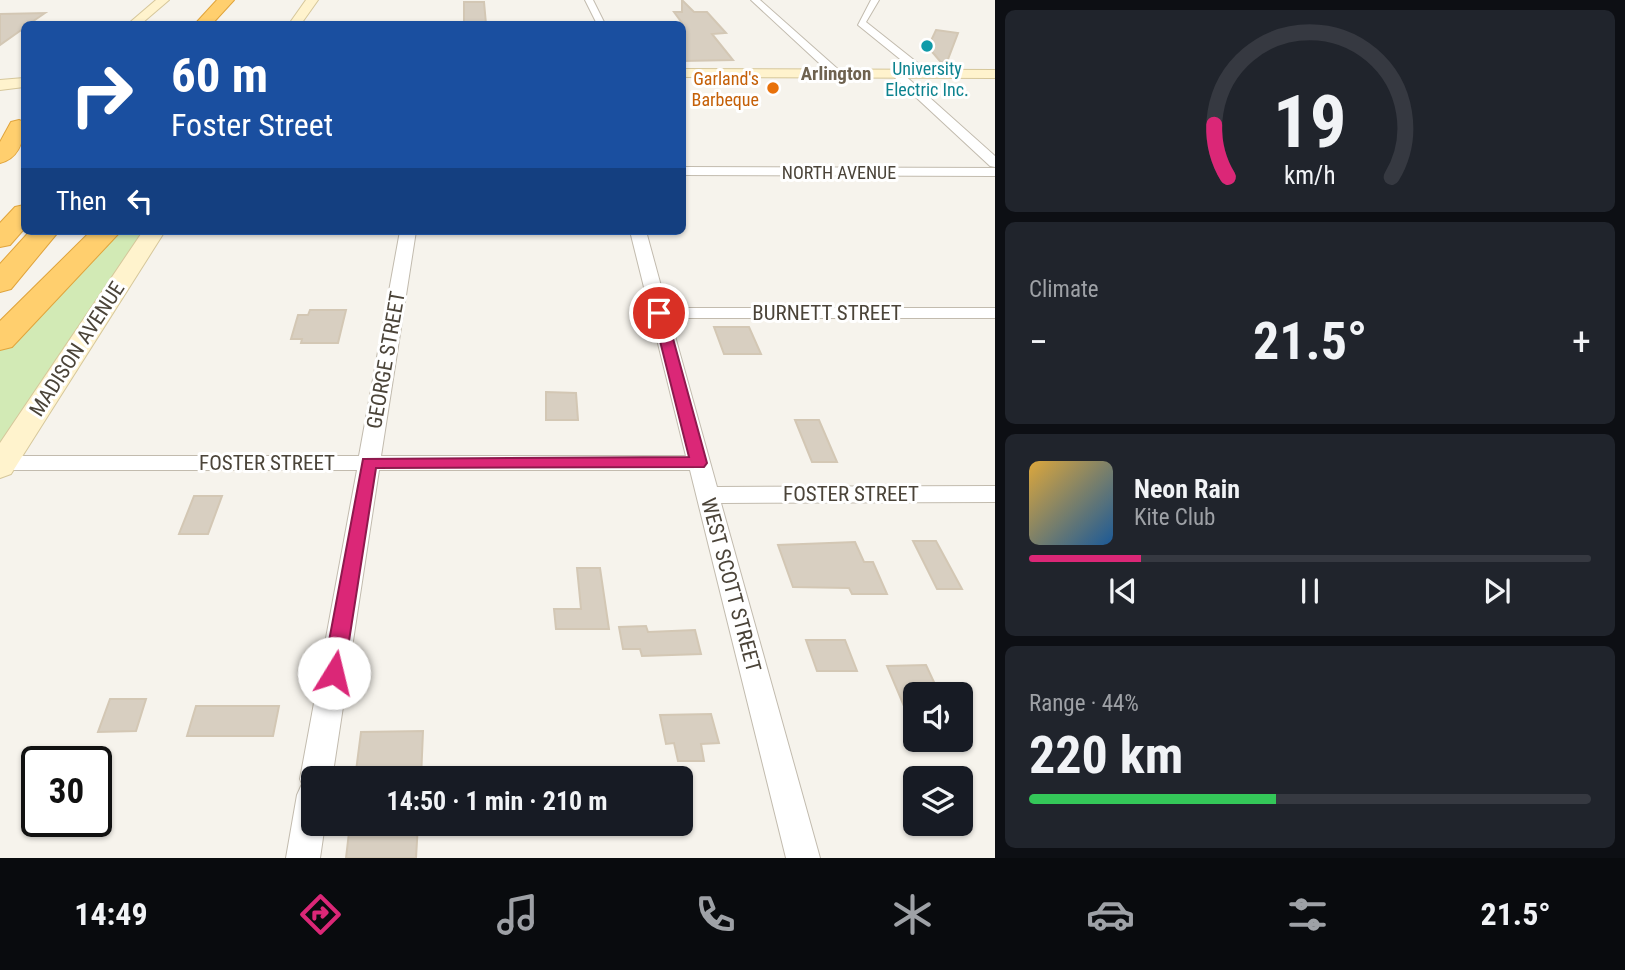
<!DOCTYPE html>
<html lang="en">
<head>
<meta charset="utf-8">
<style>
  body { margin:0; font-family:"Roboto Condensed",sans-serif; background:#20242c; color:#f1f3f6; height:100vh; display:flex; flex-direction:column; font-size:26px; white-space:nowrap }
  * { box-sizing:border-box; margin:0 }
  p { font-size:23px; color:#9ea1a6 }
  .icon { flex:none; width:38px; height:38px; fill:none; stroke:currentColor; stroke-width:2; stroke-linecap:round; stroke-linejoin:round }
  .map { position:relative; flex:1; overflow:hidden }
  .sheet { display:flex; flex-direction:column; gap:10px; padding:10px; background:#0d0f14; width:630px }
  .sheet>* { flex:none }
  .hud { position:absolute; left:21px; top:21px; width:665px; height:214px; border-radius:10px; box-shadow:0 2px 5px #0004; background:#1a4fa0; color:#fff; overflow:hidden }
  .controls { position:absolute; left:903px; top:682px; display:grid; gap:14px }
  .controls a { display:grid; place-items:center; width:70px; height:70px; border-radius:10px; background:#171b24; box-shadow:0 2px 5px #0004; font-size:35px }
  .speed { position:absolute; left:21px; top:746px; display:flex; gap:14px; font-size:35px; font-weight:700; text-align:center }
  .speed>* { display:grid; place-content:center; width:91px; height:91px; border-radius:50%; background:#171b24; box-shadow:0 2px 5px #0004; line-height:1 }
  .speed .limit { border:4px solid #111; border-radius:10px; background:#fff; color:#111 }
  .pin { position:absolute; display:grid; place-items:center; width:60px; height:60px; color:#fff; margin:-30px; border:4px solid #fff; border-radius:50%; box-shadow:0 2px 7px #0007 }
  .me { position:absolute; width:77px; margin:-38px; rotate:9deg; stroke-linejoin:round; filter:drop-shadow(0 0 5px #0008) }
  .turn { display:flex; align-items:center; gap:24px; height:147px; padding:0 35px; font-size:32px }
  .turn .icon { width:91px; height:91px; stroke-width:2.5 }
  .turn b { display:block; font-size:49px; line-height:60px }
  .then { display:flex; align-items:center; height:66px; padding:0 35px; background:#0003; gap:14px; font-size:26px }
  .big { font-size:52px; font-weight:700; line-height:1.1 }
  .sheet .card { flex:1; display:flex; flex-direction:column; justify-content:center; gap:10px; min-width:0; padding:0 24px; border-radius:10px; background:#20242c }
  .sheet .dial { align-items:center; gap:0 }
  .dial svg { height:182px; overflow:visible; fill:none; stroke:#363941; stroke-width:7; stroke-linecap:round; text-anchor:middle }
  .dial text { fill:#f1f3f6; stroke:none }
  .song { display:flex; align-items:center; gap:21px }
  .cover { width:84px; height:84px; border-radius:10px; background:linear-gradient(135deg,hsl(40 70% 55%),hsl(210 70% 35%)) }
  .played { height:7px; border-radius:4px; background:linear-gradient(90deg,#db2777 20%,#363941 20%) }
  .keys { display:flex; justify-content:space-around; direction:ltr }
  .heat { display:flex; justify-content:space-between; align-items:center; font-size:38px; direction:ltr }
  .charge { height:10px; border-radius:5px; background:linear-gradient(90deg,#34c759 44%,#363941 0) }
  .trip { position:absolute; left:301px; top:766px; width:392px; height:70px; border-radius:10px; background:#171b24; box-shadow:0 2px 5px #0004; font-weight:700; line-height:70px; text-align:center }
  .tab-bar { display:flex; height:112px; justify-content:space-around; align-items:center; background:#090b0e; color:#9ea1a6 }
  .tab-bar .icon { width:49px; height:49px }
  .tab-bar .selected { color:#db2777 }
  .tab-bar b { font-size:32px; color:#f1f3f6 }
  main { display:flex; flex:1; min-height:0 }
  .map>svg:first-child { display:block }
</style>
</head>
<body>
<main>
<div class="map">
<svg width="995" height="858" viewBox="0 0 995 858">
  <rect width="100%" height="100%" fill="#f6f3ec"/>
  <!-- green -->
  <path fill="#d2eab5" d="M107 231H154L0 467V340Z"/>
  <!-- building -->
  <path fill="#d8cfc1" stroke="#d3c7b4" stroke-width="2" d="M682 0 694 12H707L726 33 712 34 733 60 682 61V23L674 12H682Z
    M464 2H484L486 24H464Z
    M45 13 29 24H24V28L0 45V14Z
    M936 30 958 33 945 67 928 47Z
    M310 310H346L338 343H301L302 339H291L298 315H308Z
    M714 327H749L761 354H724Z
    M546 392 576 393 578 420H546Z
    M795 420H819L837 462H812Z
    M194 496H222L208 534H179Z
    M913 541H936L962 589H937Z
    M855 542 864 562H873L887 594H852L849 588 793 587 778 545Z
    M577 568H600L609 629H556L554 609H581Z
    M646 626 648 632 695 630 701 654 642 656 640 649H623L619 627Z
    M806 640H845L857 671H817Z
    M926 665 940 695H915V732L887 666Z
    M110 699H146L136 731 98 732Z
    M196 706H279L273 736H187Z
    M711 714 719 743 701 744 704 761H678L674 743 666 744 660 715Z
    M423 731 421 779H355L361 732Z
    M350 824H418L416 858H346Z"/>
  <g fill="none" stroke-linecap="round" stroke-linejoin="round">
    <!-- street casing -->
    <g stroke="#c2bbae" stroke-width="2">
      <path id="street" d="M585 0H593L605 24H597Z
        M751 0H760L840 71V75H832Z
        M871 0H879L866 22 929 72V76H921L858 25Z
        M893 72H901L995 156V167L990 166 893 76Z
        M682 167 995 168V176L682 175Z
        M400 231H416L381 456H686L630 231H646L667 308H995V318H670L717 487 995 486V502L721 503 820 858H786L690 470H379L332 779H313V824H325L320 858H286L297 795 302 784 300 779 357 470H0V456H359Z"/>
    </g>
    <!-- secondary casing -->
    <g stroke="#d6c79b" stroke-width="2">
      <path id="secondary" d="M156 0H169L141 24H128Z
        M306 0H318L301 24H289Z
        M682 69 995 70V78L682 77Z
        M24 78V87L0 90V80Z
        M143 231H165L11 474 0 478V443Z"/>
    </g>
    <!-- highway casing -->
    <g stroke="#e0a43c" stroke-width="2">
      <path id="highway" d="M217 0H234L212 24H195Z
        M19 120 24 122C24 140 20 158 0 163V142L11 122Z
        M24 205V229L10 245 0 247V223L15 207Z
        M30 231H59L11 289 0 292V264Z
        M91 231H121L12 347 0 350V321Z"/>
    </g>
    <!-- street -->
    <use href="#street" fill="#fff" fill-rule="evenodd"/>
    <!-- secondary -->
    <use href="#secondary" fill="#fff3cd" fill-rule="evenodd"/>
    <!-- highway -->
    <use href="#highway" fill="#ffcf6e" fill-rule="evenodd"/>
  </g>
  <!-- route -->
  <path fill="#db2777" stroke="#8e194d" stroke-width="2" d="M659 309 666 313 707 463 704 467 376 468 344 673 341 679 334 682 326 679 323 673 363 459 689 457 653 313Z"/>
  <!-- markers -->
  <circle fill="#0f9aa8" stroke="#fff" stroke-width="2.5" cx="927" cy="46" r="7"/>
  <circle fill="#e8710a" stroke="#fff" stroke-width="2.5" cx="773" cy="88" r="7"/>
  <g text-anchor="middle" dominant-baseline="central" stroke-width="6" stroke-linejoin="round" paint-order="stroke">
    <!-- far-culture labels -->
    <g font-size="18" fill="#0d838f" stroke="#fff">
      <text x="927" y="68">University<tspan x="927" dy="21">Electric Inc.</tspan></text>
    </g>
    <!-- far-food labels -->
    <g font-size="18" fill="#c56008" stroke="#fff" text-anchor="end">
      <text x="759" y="78">Garland's<tspan x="759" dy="21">Barbeque</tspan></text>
    </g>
    <!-- far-street labels -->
    <g font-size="18" fill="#4b4439" stroke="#fff">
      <text x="839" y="172">NORTH AVENUE</text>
    </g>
    <!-- far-neighbourhood labels -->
    <g font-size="19" font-weight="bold" fill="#6e6250" stroke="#fff">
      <text x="836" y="73">Arlington</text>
    </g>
    <!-- street labels -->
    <g font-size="21" fill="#4b4439" stroke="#fff">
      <text x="827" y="313">BURNETT STREET</text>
      <text transform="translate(77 349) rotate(-57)">MADISON AVENUE</text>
      <text transform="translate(386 360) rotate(-80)">GEORGE STREET</text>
      <text x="267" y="463">FOSTER STREET</text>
      <text x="851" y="494">FOSTER STREET</text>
      <text transform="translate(731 585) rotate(75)">WEST SCOTT STREET</text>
    </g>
  </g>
</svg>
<div class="controls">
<a><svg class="icon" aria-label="sound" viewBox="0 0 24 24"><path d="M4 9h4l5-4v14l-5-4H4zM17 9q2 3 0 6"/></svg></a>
<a><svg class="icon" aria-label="layers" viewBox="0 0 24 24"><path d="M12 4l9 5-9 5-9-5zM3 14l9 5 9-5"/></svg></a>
</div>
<div class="speed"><div class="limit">30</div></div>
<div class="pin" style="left:659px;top:313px;background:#d93025"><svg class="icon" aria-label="arrive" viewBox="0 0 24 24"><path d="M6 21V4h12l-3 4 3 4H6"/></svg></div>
<svg class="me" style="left:334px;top:673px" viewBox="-20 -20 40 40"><circle r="19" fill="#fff"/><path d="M0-13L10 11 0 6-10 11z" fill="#db2777"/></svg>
<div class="trip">14:50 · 1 min · 210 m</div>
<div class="hud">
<div class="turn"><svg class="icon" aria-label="right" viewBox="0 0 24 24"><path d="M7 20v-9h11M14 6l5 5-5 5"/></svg><div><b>60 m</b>Foster Street</div></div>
<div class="then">Then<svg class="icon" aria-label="left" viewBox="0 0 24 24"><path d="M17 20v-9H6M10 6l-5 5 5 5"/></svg></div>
</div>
</div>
<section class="sheet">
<div class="card dial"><svg viewBox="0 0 100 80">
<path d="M14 69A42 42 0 1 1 86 69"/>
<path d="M14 69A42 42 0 0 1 8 46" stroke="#db2777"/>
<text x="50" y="56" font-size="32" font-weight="700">19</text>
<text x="50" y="72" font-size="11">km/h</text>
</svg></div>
<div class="card"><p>Climate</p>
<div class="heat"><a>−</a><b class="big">21.5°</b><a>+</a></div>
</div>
<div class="card">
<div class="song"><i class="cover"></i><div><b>Neon Rain</b><p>Kite Club</p></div></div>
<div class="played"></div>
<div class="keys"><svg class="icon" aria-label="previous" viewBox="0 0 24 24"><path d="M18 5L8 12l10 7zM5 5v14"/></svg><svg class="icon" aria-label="pause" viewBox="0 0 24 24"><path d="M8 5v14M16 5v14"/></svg><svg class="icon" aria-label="next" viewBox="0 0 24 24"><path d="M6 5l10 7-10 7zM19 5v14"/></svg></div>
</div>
<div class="card"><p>Range · 44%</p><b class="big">220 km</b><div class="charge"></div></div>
</section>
</main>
<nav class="tab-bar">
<b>14:49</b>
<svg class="icon selected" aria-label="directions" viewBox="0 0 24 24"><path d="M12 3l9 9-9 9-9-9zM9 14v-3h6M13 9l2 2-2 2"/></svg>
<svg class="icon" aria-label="music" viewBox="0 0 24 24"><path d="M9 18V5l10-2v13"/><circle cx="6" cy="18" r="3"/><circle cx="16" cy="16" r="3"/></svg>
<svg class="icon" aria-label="phone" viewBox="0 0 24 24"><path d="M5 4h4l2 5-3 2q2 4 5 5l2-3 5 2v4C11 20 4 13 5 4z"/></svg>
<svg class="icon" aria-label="climate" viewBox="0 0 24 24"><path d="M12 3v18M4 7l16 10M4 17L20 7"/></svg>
<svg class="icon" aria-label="car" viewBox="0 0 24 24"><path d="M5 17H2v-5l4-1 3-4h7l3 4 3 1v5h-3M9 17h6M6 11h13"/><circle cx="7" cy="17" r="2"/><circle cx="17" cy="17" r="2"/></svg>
<svg class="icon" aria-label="filters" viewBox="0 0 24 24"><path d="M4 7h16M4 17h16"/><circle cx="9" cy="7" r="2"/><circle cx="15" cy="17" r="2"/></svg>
<b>21.5°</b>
</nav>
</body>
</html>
